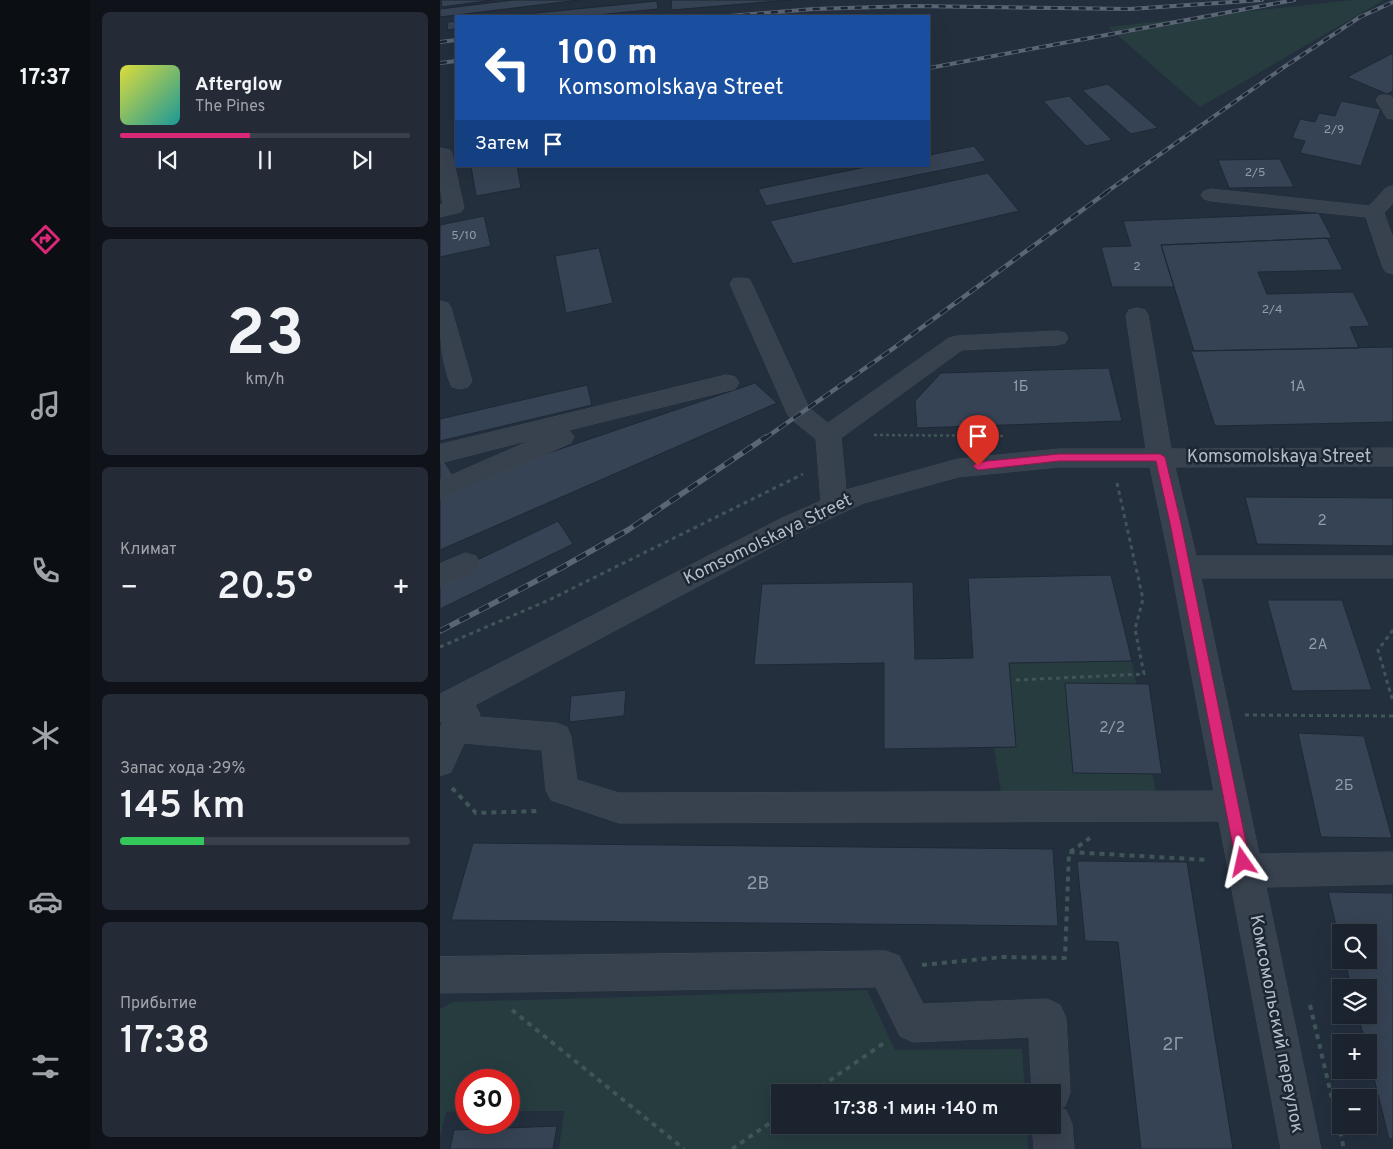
<!DOCTYPE html>
<html lang="ru">
<head>
<meta charset="utf-8">
<style>
  body { margin:0; font-family:Overpass,sans-serif; background:#242b36; color:#f1f3f6; height:100vh; display:flex; flex-direction:column; font-size:19px; white-space:nowrap }
  * { box-sizing:border-box; margin:0 }
  p { font-size:16px; color:#a0a4aa }
  .icon { flex:none; width:28px; height:28px; fill:none; stroke:currentColor; stroke-width:2; stroke-linecap:round; stroke-linejoin:round }
  .map { position:relative; flex:1; overflow:hidden }
  .details { display:flex; flex-direction:column; gap:12px; padding:12px; background:#0f1319; width:350px }
  .details>* { flex:none }
  .guide { position:absolute; left:15px; top:15px; width:475px; height:152px; border-radius:0px; box-shadow:0 5px 20px #0002,0 0 0 1px #39404a; background:#1a4fa0; color:#fff; overflow:hidden }
  .controls { position:absolute; left:892px; top:924px; display:grid; gap:10px }
  .controls a { display:grid; place-items:center; width:45px; height:45px; border-radius:0px; background:#1b232e; box-shadow:0 5px 20px #0002,0 0 0 1px #39404a; font-size:25px }
  .speed { position:absolute; left:15px; top:1069px; display:flex; gap:10px; font-size:25px; font-weight:700; text-align:center }
  .speed>* { display:grid; place-content:center; width:65px; height:65px; border-radius:50%; background:#1b232e; box-shadow:0 5px 20px #0002,0 0 0 1px #39404a; line-height:1 }
  .speed .limit { border:8px solid #d22; background:#fff; color:#111 }
  .pin { position:absolute; display:grid; place-items:center; width:42px; height:42px; color:#fff; margin:-51px -21px; border-radius:50% 50% 50% 0; rotate:-45deg; box-shadow:0 0 5px #0007 }
  .pin .icon { rotate:45deg }
  .me { position:absolute; width:55px; margin:-28px; rotate:349deg; stroke-linejoin:round; filter:drop-shadow(0 0 4px #0008) }
  .turn { display:flex; align-items:center; gap:18px; height:105px; padding:0 20px; font-size:22px }
  .turn .icon { width:65px; height:65px; stroke-width:2.5 }
  .turn b { display:block; font-size:35px; line-height:42px }
  .then { display:flex; align-items:center; height:48px; padding:0 20px; background:#0003; gap:10px; font-size:19px }
  .big { font-size:38px; font-weight:600; line-height:1.1 }
  .details .tile { flex:1; display:flex; flex-direction:column; justify-content:center; gap:8px; min-width:0; padding:0 18px; border-radius:8px; background:#242b36 }
  .details .dial { align-items:center; gap:0 }
  .dial b { font-size:65px; line-height:1 }
  .song { display:flex; align-items:center; gap:15px }
  .cover { width:60px; height:60px; border-radius:8px; background:linear-gradient(135deg,hsl(60 70% 55%),hsl(180 70% 35%)) }
  .played { height:5px; border-radius:2px; background:linear-gradient(90deg,#db2777 45%,#39404a 45%) }
  .keys { display:flex; justify-content:space-around; direction:ltr }
  .heat { display:flex; justify-content:space-between; align-items:center; font-size:28px; direction:ltr }
  .charge { height:8px; border-radius:4px; background:linear-gradient(90deg,#34c759 29%,#39404a 0) }
  .trip { position:absolute; left:331px; top:1084px; width:290px; height:50px; border-radius:0px; background:#1b232e; box-shadow:0 5px 20px #0002,0 0 0 1px #39404a; font-weight:600; line-height:50px; text-align:center }
  main { display:flex; flex:1; min-height:0 }
  .tab-bar { display:flex; flex-direction:column; width:90px; justify-content:space-around; align-items:center; background:#0b0e12; color:#a0a4aa }
  .tab-bar .icon { width:35px; height:35px }
  .tab-bar .current { color:#db2777 }
  .tab-bar b { font-size:22px; color:#f1f3f6 }
  .map>svg:first-child { display:block }
</style>
</head>
<body>
<main>
<nav class="tab-bar">
<b>17:37</b>
<svg class="icon current" aria-label="directions" viewBox="0 0 24 24"><path d="M12 3l9 9-9 9-9-9zM9 14v-3h6M13 9l2 2-2 2"/></svg>
<svg class="icon" aria-label="music" viewBox="0 0 24 24"><path d="M9 18V5l10-2v13"/><circle cx="6" cy="18" r="3"/><circle cx="16" cy="16" r="3"/></svg>
<svg class="icon" aria-label="phone" viewBox="0 0 24 24"><path d="M5 4h4l2 5-3 2q2 4 5 5l2-3 5 2v4C11 20 4 13 5 4z"/></svg>
<svg class="icon" aria-label="climate" viewBox="0 0 24 24"><path d="M12 3v18M4 7l16 10M4 17L20 7"/></svg>
<svg class="icon" aria-label="car" viewBox="0 0 24 24"><path d="M5 17H2v-5l4-1 3-4h7l3 4 3 1v5h-3M9 17h6M6 11h13"/><circle cx="7" cy="17" r="2"/><circle cx="17" cy="17" r="2"/></svg>
<svg class="icon" aria-label="filters" viewBox="0 0 24 24"><path d="M4 7h16M4 17h16"/><circle cx="9" cy="7" r="2"/><circle cx="15" cy="17" r="2"/></svg>
</nav>
<section class="details">
<div class="tile">
<div class="song"><i class="cover"></i><div><b>Afterglow</b><p>The Pines</p></div></div>
<div class="played"></div>
<div class="keys"><svg class="icon" aria-label="previous" viewBox="0 0 24 24"><path d="M18 5L8 12l10 7zM5 5v14"/></svg><svg class="icon" aria-label="pause" viewBox="0 0 24 24"><path d="M8 5v14M16 5v14"/></svg><svg class="icon" aria-label="next" viewBox="0 0 24 24"><path d="M6 5l10 7-10 7zM19 5v14"/></svg></div>
</div>
<div class="tile dial"><b>23</b><p>km/h</p></div>
<div class="tile"><p>Климат</p>
<div class="heat"><a>−</a><b class="big">20.5°</b><a>+</a></div>
</div>
<div class="tile"><p>Запас хода · 29%</p><b class="big">145 km</b><div class="charge"></div></div>
<div class="tile"><p>Прибытие</p><b class="big">17:38</b></div>
</section>
<div class="map">
<svg width="953" height="1149" viewBox="0 0 953 1149">
  <rect width="100%" height="100%" fill="#242f3e"/>
  <!-- green -->
  <path fill="#263c3f" d="M912 0H944L760 107 668 27Z
    M692 661 716 793 561 792 554 748 576 747 569 663Z
    M427 990 455 1050 582 1049 585 1092H340V1125H587L588 1149H119L124 1111H69V1080H26V1111L6 1112 0 1137V1009L13 1002Z"/>
  <!-- building -->
  <path fill="#364354" stroke="#1f2835" d="M1 0H53L2 7Z
    M74 0H140L0 17V9Z
    M231 0H350L232 10Z
    M217 1 218 9 146 16H66Z
    M16 21V29L7 30 8 22Z
    M953 53V91L947 94 907 77Z
    M668 84 718 128 691 134 642 90Z
    M629 96 672 140 646 146 603 101Z
    M901 101 941 109 921 166 860 153 865 141 852 138 860 119 875 122 879 113 895 116Z
    M534 146 546 161 326 206 318 189 431 166H489V155Z
    M840 159 854 187 789 188 778 160Z
    M31 166H77L81 188 36 196Z
    M548 173 579 211 353 264 330 221Z
    M879 213 892 238 721 245 734 287H672L661 247 691 246 683 221Z
    M44 216 51 246 0 257V225Z
    M887 238 903 270 818 272 827 294 913 292 930 326 910 327 919 348 754 351 721 245Z
    M159 248 173 303 126 313 115 256Z
    M953 347V422L775 426 751 351Z
    M669 368 682 421 477 428 475 401 501 373Z
    M315 383 337 403 0 550V498L67 467Z
    M147 385 152 405 0 441V419Z
    M4 461 16 480 0 488V463Z
    M805 497 953 498V546L817 544Z
    M118 521 133 544 0 609V578Z
    M671 575 692 661 569 663 576 747 444 749V663L314 665 322 584 473 582 475 659 533 658 528 578Z
    M827 600H902L932 690 852 691Z
    M625 683 709 684 722 774 633 773Z
    M186 690 184 716 129 722 131 696Z
    M858 733 924 736 952 838 881 837Z
    M33 843 613 849 618 926 11 920Z
    M637 861 747 862 793 1149H701L678 942 645 941Z
    M888 892 953 893V1139H949L929 1058V1042H925L918 1015H929V988H911L905 960H929V932H901V946Z
    M117 1126 113 1149H10L14 1130Z"/>
  <g fill="none" stroke-linecap="round" stroke-linejoin="round">
    <!-- minor casing -->
    <g stroke="#414a57" stroke-width="1">
      <path id="minor" d="M945 95 951 96 953 99V119L947 118 936 100 939 96Z
        M0 148 10 150 12 154 24 208 21 212 0 217V205L3 204 0 186Z
        M953 186V203L944 213 953 238V274L946 272 943 268 926 217 771 201 764 199 761 195 764 191 771 189 929 206 946 188Z
        M301 278 309 279 312 284 369 408 388 423 509 338 517 336 617 331 625 333 628 338 625 343 617 345 522 350 401 438 406 490 518 459 619 449H706L686 315 689 310 697 308 705 310 708 315 731 449 953 448V466L735 467 756 556H953V578H761L819 854 953 852V884L826 887 881 1149H841L779 821 179 823 111 800 106 790 102 750 24 743 11 772 0 776V728L3 721 0 722V694L342 518 381 501 376 439 351 419 347 413 290 284 293 279ZM619 467H710L731 567 774 791 179 793 137 780 131 737 127 727 116 723 39 717 40 715 35 705 360 532 424 503 518 477Z
        M0 301 8 303 11 308 32 381 28 387 20 389 12 387C0 362 0 329 0 301Z
        M287 375 295 377 299 383 295 389 129 430 134 437 131 443 0 500V480L94 439 0 463V445Z
        M26 553 36 556 40 564 36 572 0 587V564Z
        M446 951 459 956 483 1004 607 999 620 1005 626 1018 630 1092 625 1106 620 1108 626 1110 632 1124 634 1149H594L592 1125H612V1092H592L589 1037 473 1042 460 1036 436 987 0 993V957Z"/>
    </g>
    <!-- path-far2 -->
    <path stroke="#3f5557" stroke-width="2.5" stroke-dasharray="3 3" stroke-linecap="butt" d="M434 435 565 436"/>
    <!-- path-far1 -->
    <path stroke="#3f5557" stroke-width="3" stroke-dasharray="4 4" stroke-linecap="butt" d="M953 630 938 650 953 702
      M0 647 109 600 363 474
      M576 680 704 674 695 629 703 599 677 483
      M805 715 953 716"/>
    <!-- path -->
    <path stroke="#3f5557" stroke-width="4" stroke-dasharray="5 5" stroke-linecap="butt" d="M12 788 36 813 100 811
      M630 852 650 838
      M482 965 563 957 625 958 629 852 769 860
      M870 1005 904 1149
      M72 1010 244 1149
      M373 1092 444 1043
      M292 1149 340 1116"/>
    <!-- minor -->
    <use href="#minor" fill="#38414e" fill-rule="evenodd"/>
    <!-- rail-far2 casing -->
    <g stroke="#5a6575" stroke-width="4">
      <path id="rail-far2" d="M289 16 374 9 472 6 690 9 822 0
        M0 42 16 40
        M0 63 16 61
        M489 68 854 0
        M665 193 844 67 920 17 953 2"/>
    </g>
    <!-- rail-far1 casing -->
    <g stroke="#5a6575" stroke-width="4.5">
      <path id="rail-far1" d="M324 439 451 350 667 192"/>
    </g>
    <!-- rail casing -->
    <g stroke="#5a6575" stroke-width="5.5">
      <path id="rail" d="M0 631 121 568 188 530 326 437"/>
    </g>
    <!-- rail-far2 -->
    <use href="#rail-far2" stroke="#1d2633" stroke-width="2.5" stroke-dasharray="7" stroke-linecap="butt"/>
    <!-- rail-far1 -->
    <use href="#rail-far1" stroke="#1d2633" stroke-width="3" stroke-dasharray="9" stroke-linecap="butt"/>
    <!-- rail -->
    <use href="#rail" stroke="#1d2633" stroke-width="4" stroke-dasharray="11" stroke-linecap="butt"/>
  </g>
  <!-- route -->
  <path fill="#db2777" stroke="#8e194d" d="M619 454H720L725 457 741 523 810 862 808 867 803 869 798 867 796 862 730 523 716 461H619L538 470 533 466 538 462Z"/>
  <g text-anchor="middle" dominant-baseline="central" stroke-width="5" stroke-linejoin="round" paint-order="stroke">
    <!-- far-number labels -->
    <g font-size="12" fill="#929caa">
      <text x="894" y="130">2/9</text>
      <text x="815" y="173">2/5</text>
      <text x="24" y="236">5/10</text>
      <text x="697" y="267">2</text>
      <text x="832" y="310">2/4</text>
    </g>
    <!-- number labels -->
    <g font-size="15" fill="#929caa">
      <text x="581" y="387">1Б</text>
      <text x="858" y="387">1А</text>
      <text x="882" y="521">2</text>
      <text x="878" y="645">2А</text>
      <text x="672" y="728">2/2</text>
      <text x="904" y="786">2Б</text>
    </g>
    <!-- street labels -->
    <g font-size="18" fill="#b4bcc9" stroke="#1d2633">
      <text x="839" y="457">Komsomolskaya Street</text>
      <text transform="translate(328 540) rotate(-26)">Komsomolskaya Street</text>
      <text transform="translate(836 1024) rotate(79)">Комсомольский переулок</text>
    </g>
    <!-- near-number labels -->
    <g font-size="18" fill="#929caa">
      <text x="318" y="884">2В</text>
      <text x="733" y="1045">2Г</text>
    </g>
  </g>
</svg>
<div class="controls">
<a><svg class="icon" aria-label="search" viewBox="0 0 24 24"><circle cx="10" cy="10" r="6"/><path d="M15 15l6 6"/></svg></a>
<a><svg class="icon" aria-label="layers" viewBox="0 0 24 24"><path d="M12 4l9 5-9 5-9-5zM3 14l9 5 9-5"/></svg></a>
<a>+</a>
<a>−</a>
</div>
<div class="speed"><div class="limit">30</div></div>
<div class="pin" style="left:538px;top:466px;background:#d93025"><svg class="icon" aria-label="arrive" viewBox="0 0 24 24"><path d="M6 21V4h12l-3 4 3 4H6"/></svg></div>
<svg class="me" style="left:803px;top:862px" viewBox="-20 -20 40 40"><path d="M0-17L14 15 0 8-14 15z" fill="#db2777" stroke="#fff" stroke-width="4"/></svg>
<div class="trip">17:38 · 1 мин · 140 m</div>
<div class="guide">
<div class="turn"><svg class="icon" aria-label="left" viewBox="0 0 24 24"><path d="M17 20v-9H6M10 6l-5 5 5 5"/></svg><div><b>100 m</b>Komsomolskaya Street</div></div>
<div class="then">Затем<svg class="icon" aria-label="arrive" viewBox="0 0 24 24"><path d="M6 21V4h12l-3 4 3 4H6"/></svg></div>
</div>
</div>
</main>
</body>
</html>
